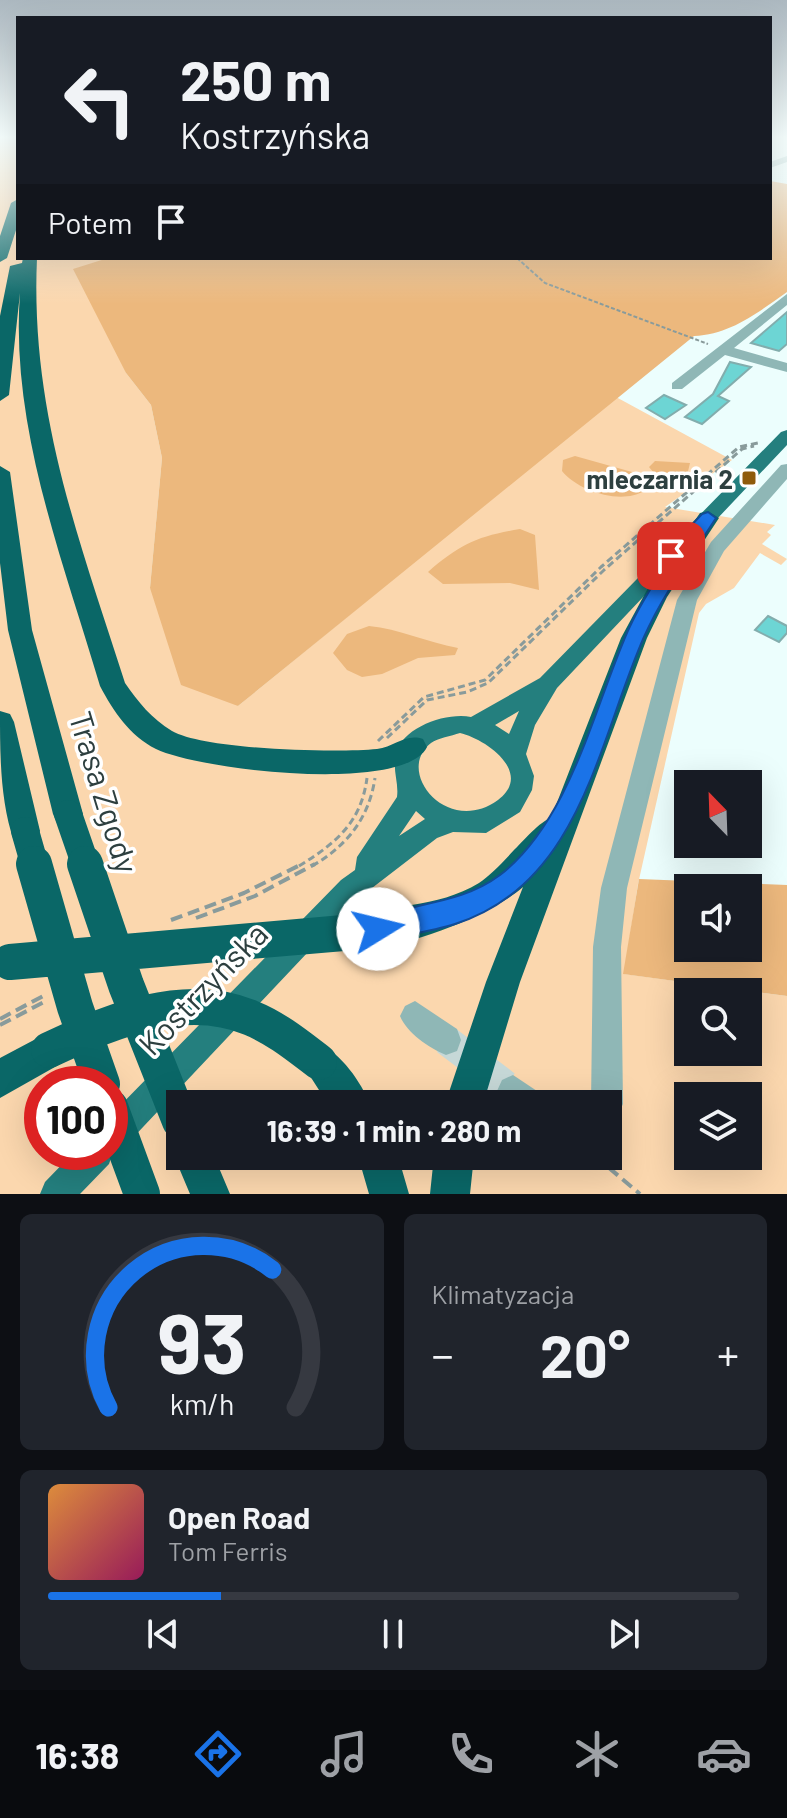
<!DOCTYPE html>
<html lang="pl">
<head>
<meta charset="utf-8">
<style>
  body { margin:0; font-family:Barlow,sans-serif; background:#20242c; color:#f1f3f6; height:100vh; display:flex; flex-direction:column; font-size:30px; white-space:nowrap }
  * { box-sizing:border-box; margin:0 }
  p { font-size:26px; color:#9ea1a6 }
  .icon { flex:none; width:44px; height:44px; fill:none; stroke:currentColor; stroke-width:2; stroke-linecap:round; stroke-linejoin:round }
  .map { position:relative; height:1194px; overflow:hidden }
  .panel { display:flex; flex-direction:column; gap:20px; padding:20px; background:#0d0f14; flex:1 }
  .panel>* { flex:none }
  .guide { position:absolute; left:16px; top:16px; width:756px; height:244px; border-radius:0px; box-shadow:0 8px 32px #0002; background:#171b24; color:#f1f3f6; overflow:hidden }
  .needle { width:52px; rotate:337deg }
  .controls { position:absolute; left:674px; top:770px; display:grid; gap:16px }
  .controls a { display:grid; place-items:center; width:88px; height:88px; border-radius:0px; background:#171b24; box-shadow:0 8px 32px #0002; font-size:40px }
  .speed { position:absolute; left:24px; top:1066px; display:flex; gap:16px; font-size:40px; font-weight:700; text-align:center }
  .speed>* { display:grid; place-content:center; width:104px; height:104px; border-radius:50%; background:#171b24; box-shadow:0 8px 32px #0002; line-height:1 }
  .speed .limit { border:12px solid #d22; background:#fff; color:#111 }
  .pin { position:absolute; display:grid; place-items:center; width:68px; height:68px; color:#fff; margin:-34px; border-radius:16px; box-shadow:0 4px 12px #0006 }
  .me { position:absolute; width:88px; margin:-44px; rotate:81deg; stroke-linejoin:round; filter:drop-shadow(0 0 6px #0008) }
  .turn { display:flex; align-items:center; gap:28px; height:168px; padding:0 32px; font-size:36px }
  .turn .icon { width:104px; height:104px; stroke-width:2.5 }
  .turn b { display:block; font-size:56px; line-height:68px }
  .then { display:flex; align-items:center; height:76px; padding:0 32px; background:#0003; gap:16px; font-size:30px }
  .big { font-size:60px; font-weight:700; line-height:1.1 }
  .panel .tile { flex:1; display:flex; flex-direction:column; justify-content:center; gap:12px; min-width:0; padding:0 28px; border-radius:12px; background:#20242c }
  .panel .dial { align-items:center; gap:0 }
  .dial svg { height:208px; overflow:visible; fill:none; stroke:#363941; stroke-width:7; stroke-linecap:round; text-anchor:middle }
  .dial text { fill:#f1f3f6; stroke:none }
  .song { display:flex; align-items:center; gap:24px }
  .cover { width:96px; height:96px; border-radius:12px; background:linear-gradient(135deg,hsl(30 70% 55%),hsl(330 70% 35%)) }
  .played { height:8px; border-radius:4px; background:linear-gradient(90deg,#1a73e8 25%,#363941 25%) }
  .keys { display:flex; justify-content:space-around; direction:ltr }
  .heat { display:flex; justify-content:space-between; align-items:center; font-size:44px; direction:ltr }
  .panel .tiles { flex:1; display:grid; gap:20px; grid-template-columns:1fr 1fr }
  .tile:last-child { grid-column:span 2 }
  .trip { position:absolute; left:166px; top:1090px; width:456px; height:80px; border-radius:0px; background:#171b24; box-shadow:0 8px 32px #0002; font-weight:700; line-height:80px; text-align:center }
  .tab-bar { display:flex; height:128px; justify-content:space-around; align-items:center; background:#090b0e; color:#9ea1a6 }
  .tab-bar .icon { width:56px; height:56px }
  .tab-bar .on { color:#1a73e8 }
  .tab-bar b { font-size:36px; color:#f1f3f6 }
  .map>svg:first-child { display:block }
</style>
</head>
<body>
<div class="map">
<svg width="787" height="1194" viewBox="0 0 787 1194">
  <rect width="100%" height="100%" fill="#ecfefd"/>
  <!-- green -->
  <path fill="#fbd7ae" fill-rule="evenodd" d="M0 137H18V258H108L102 259 126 373 151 405 162 458 150 588 238 706 616 397 732 460 665 507 775 525 767 532 771 535 762 544 787 559 781 565 760 553 734 588 706 604 699 613 638 884 624 974 787 996V1194H0ZM688 992H748V1052H688ZM42 1084H110V1152H42ZM688 1096H748V1156H688ZM180 1104H608V1156H180Z"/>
  <!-- forest -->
  <path fill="#ecb87d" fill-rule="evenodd" d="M770 181 787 184V292C757 313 731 334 694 336L238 706 181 685 150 588 162 458 151 405 126 373 73 269 108 258H770Z
    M575 456 632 472 645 481 644 491C621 505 578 491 562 471L563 460Z
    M655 461 690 463 684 488 668 490 649 467Z
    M520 529 535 535 539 590 510 583 443 584 428 572C460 544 478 536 520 529Z
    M369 626C399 629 427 642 458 648L455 655 418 658 382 674 362 677 347 670 333 653 347 634Z
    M639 879 787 885V996L623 974ZM748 888V948H688V888Z"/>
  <!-- building -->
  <path fill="#6dd5d4" stroke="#82adad" stroke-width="2" d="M787 312V344L779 351 751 343Z
    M730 362 751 367 718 396 729 401 702 424 685 417 713 394Z
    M664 395 686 405 665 419 646 408Z
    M768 616 787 626V633L779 642 755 630Z"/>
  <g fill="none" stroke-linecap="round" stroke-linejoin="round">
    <!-- minor-tunnel -->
    <path stroke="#c6d8d7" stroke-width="30" stroke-dasharray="30 15" stroke-linecap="butt" d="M446 1040 513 1091"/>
    <!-- path-far2 -->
    <path stroke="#899b9b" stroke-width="2" stroke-dasharray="4 2" stroke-linecap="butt" d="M517 258 545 283 708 344"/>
    <!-- path-far1 -->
    <path stroke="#899b9b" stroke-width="3" stroke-dasharray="7 4" stroke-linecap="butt" d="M387 738 427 700 467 692 488 683 604 570 742 449 754 446
      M378 741 424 697 485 680 601 567 739 447 758 443
      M299 866C336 843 361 823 367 778
      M312 866C347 846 369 818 375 778"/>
    <!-- path -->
    <path stroke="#899b9b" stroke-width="4" stroke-dasharray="12 6" stroke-linecap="butt" d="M196 918 255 896 315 864
      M171 920 244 893 302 864
      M0 1019 45 995
      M0 1025 46 1001
      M595 1156 640 1194"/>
    <!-- minor -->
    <path fill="#8fb7b6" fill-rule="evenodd" d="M787 156V162L770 168V162Z
      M787 294V305L734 348 787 363V372L725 355 682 389H672V383Z
      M787 464V479L724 551 697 600 627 888 621 947 623 1104 618 1115 608 1119V1104H591L593 947 601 888 677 600 711 542 781 465Z
      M415 1001 457 1029 461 1040 457 1051 446 1055C429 1048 407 1033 400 1016L405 1006Z
      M513 1075 540 1093 545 1104 502 1102 497 1091 502 1080Z"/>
    <!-- major -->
    <path fill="#247f7e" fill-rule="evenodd" d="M787 430V445L557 688 535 725 526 754 534 776 532 790 520 812 486 833 453 832 437 838 359 898 127 1144 116 1149 111 1147 113 1152 109 1164 80 1194H40L45 1182 74 1152H110V1116L341 880 355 870 357 857 397 797C399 782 392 770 396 754 402 727 447 712 471 717L540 678 781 432ZM519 711 509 734 495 725ZM460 733C486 739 534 773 498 800 447 837 394 771 431 743 438 738 451 736 460 733ZM416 811 425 819 399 836Z"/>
    <!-- highway -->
    <path fill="#0a6767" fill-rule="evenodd" d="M18 199V224L7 258 0 262V236L11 203Z
      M23 258H37C30 413 79 539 125 683 138 702 152 719 172 731 205 750 336 753 377 749 395 747 405 733 423 739L427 747C404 794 199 770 156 749 130 736 113 711 100 686 63 560 10 427 20 293L9 395 0 401V316L10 266 22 263Z
      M0 466 10 472 32 630 83 814 79 823 68 827 57 823 53 814 8 630 0 563Z
      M708 511 719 518 667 597 647 638 520 982 483 1104H445L486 982 523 887C491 916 384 960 343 943L338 932 343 921C387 903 437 909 479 883 502 868 534 823 551 818L621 638 648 588 700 513Z
      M0 711 10 714 14 722 40 831 36 841 25 845 14 841C0 801 0 754 0 711Z
      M49 1032 62 1037 67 1050 62 1063 0 1098V1058Z
      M319 1044C341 1053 361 1082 370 1104H328L301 1062 306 1049Z
      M180 1142V1156H214L230 1194H190L174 1156Z
      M358 1156H398L409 1194H369Z
      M434 1156H474L470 1194H430Z"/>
    <!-- highway-bridge-far1 -->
    <path stroke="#0a6767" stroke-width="28" d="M68 814 86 866
      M25 831 35 866"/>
    <!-- highway-bridge -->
    <path stroke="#0a6767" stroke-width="36" d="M34 864 75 1007 102 1084
      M85 864 126 985 180 1121
      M10 962 355 932
      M49 1050C110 1021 185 990 251 1018 276 1028 298 1046 319 1062
      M110 1107 142 1194"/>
  </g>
  <!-- sky -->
  <linearGradient id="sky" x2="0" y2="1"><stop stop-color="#acb8c0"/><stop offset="0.45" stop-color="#f6fffe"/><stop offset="1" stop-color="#f6fffe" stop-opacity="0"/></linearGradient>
  <rect width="787" height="304" fill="url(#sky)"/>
  <!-- route -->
  <path fill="#1a73e8" stroke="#114b97" stroke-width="2" d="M708 512 716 518C691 557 663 594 644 637 598 741 581 884 455 924 430 932 403 935 378 941L369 937 365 929 369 920C413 902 460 905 500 875 568 822 592 716 624 640 635 612 652 586 669 561L662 556 702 514Z"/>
  <!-- markers -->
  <rect fill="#8f5b0c" stroke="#fff" stroke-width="3" x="741" y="470" width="16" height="16" rx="4"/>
  <g text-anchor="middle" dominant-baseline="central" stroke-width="7" stroke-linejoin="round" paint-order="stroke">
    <!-- poi labels -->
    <g font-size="26" font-weight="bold" fill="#2d3f3f" stroke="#fff" text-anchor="end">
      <text x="733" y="478">mleczarnia 2</text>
    </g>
    <!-- near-street labels -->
    <g font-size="32" fill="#2d3f3f" stroke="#fff">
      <text transform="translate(105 792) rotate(73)">Trasa Zgody</text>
      <text transform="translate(202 988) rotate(-46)">Kostrzyńska</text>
    </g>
  </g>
</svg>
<div class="controls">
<a><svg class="needle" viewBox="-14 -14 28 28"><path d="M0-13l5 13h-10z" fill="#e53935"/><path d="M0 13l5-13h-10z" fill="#9ea1a6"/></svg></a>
<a><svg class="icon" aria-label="sound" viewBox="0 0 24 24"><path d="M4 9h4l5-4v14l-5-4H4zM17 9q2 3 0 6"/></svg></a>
<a><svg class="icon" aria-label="search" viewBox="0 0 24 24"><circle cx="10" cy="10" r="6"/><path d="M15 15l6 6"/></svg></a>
<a><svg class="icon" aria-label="layers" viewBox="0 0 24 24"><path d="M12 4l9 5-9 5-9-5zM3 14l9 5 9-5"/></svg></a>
</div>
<div class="speed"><div class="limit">100</div></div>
<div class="pin" style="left:671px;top:556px;background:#d93025"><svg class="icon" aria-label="arrive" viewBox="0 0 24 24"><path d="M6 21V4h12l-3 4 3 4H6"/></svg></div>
<svg class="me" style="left:378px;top:929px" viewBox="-20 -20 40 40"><circle r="19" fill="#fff"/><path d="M0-13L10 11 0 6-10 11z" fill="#1a73e8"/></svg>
<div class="trip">16:39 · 1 min · 280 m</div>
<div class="guide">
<div class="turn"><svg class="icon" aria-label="left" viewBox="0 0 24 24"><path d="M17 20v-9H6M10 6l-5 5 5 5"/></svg><div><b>250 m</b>Kostrzyńska</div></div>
<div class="then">Potem<svg class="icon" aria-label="arrive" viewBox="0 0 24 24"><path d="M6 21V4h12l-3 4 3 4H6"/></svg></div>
</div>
</div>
<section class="panel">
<div class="tiles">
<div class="tile dial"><svg viewBox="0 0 100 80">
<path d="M14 69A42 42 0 1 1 86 69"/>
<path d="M14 69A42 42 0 0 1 77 16" stroke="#1a73e8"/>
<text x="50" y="56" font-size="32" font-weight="700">93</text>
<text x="50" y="72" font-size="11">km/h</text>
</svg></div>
<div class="tile"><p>Klimatyzacja</p>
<div class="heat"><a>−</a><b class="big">20°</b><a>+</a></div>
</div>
<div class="tile">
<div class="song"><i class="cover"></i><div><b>Open Road</b><p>Tom Ferris</p></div></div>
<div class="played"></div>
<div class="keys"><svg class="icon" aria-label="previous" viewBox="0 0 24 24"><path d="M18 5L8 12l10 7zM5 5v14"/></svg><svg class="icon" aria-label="pause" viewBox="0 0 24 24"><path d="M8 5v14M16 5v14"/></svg><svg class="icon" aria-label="next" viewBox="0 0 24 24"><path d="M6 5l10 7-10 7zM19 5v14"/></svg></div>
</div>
</div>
</section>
<nav class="tab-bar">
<b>16:38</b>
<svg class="icon on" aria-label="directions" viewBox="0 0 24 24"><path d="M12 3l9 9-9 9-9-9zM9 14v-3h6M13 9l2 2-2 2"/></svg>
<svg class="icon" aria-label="music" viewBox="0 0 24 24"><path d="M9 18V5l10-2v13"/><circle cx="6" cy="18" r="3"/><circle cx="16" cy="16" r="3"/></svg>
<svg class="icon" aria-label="phone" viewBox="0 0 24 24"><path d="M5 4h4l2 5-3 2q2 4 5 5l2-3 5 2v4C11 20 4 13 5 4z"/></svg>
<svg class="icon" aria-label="climate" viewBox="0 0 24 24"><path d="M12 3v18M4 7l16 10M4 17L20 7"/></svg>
<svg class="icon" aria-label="car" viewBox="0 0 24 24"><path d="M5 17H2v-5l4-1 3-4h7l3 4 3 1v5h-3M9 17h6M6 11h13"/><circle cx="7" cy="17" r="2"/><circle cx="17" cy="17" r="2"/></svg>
</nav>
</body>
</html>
